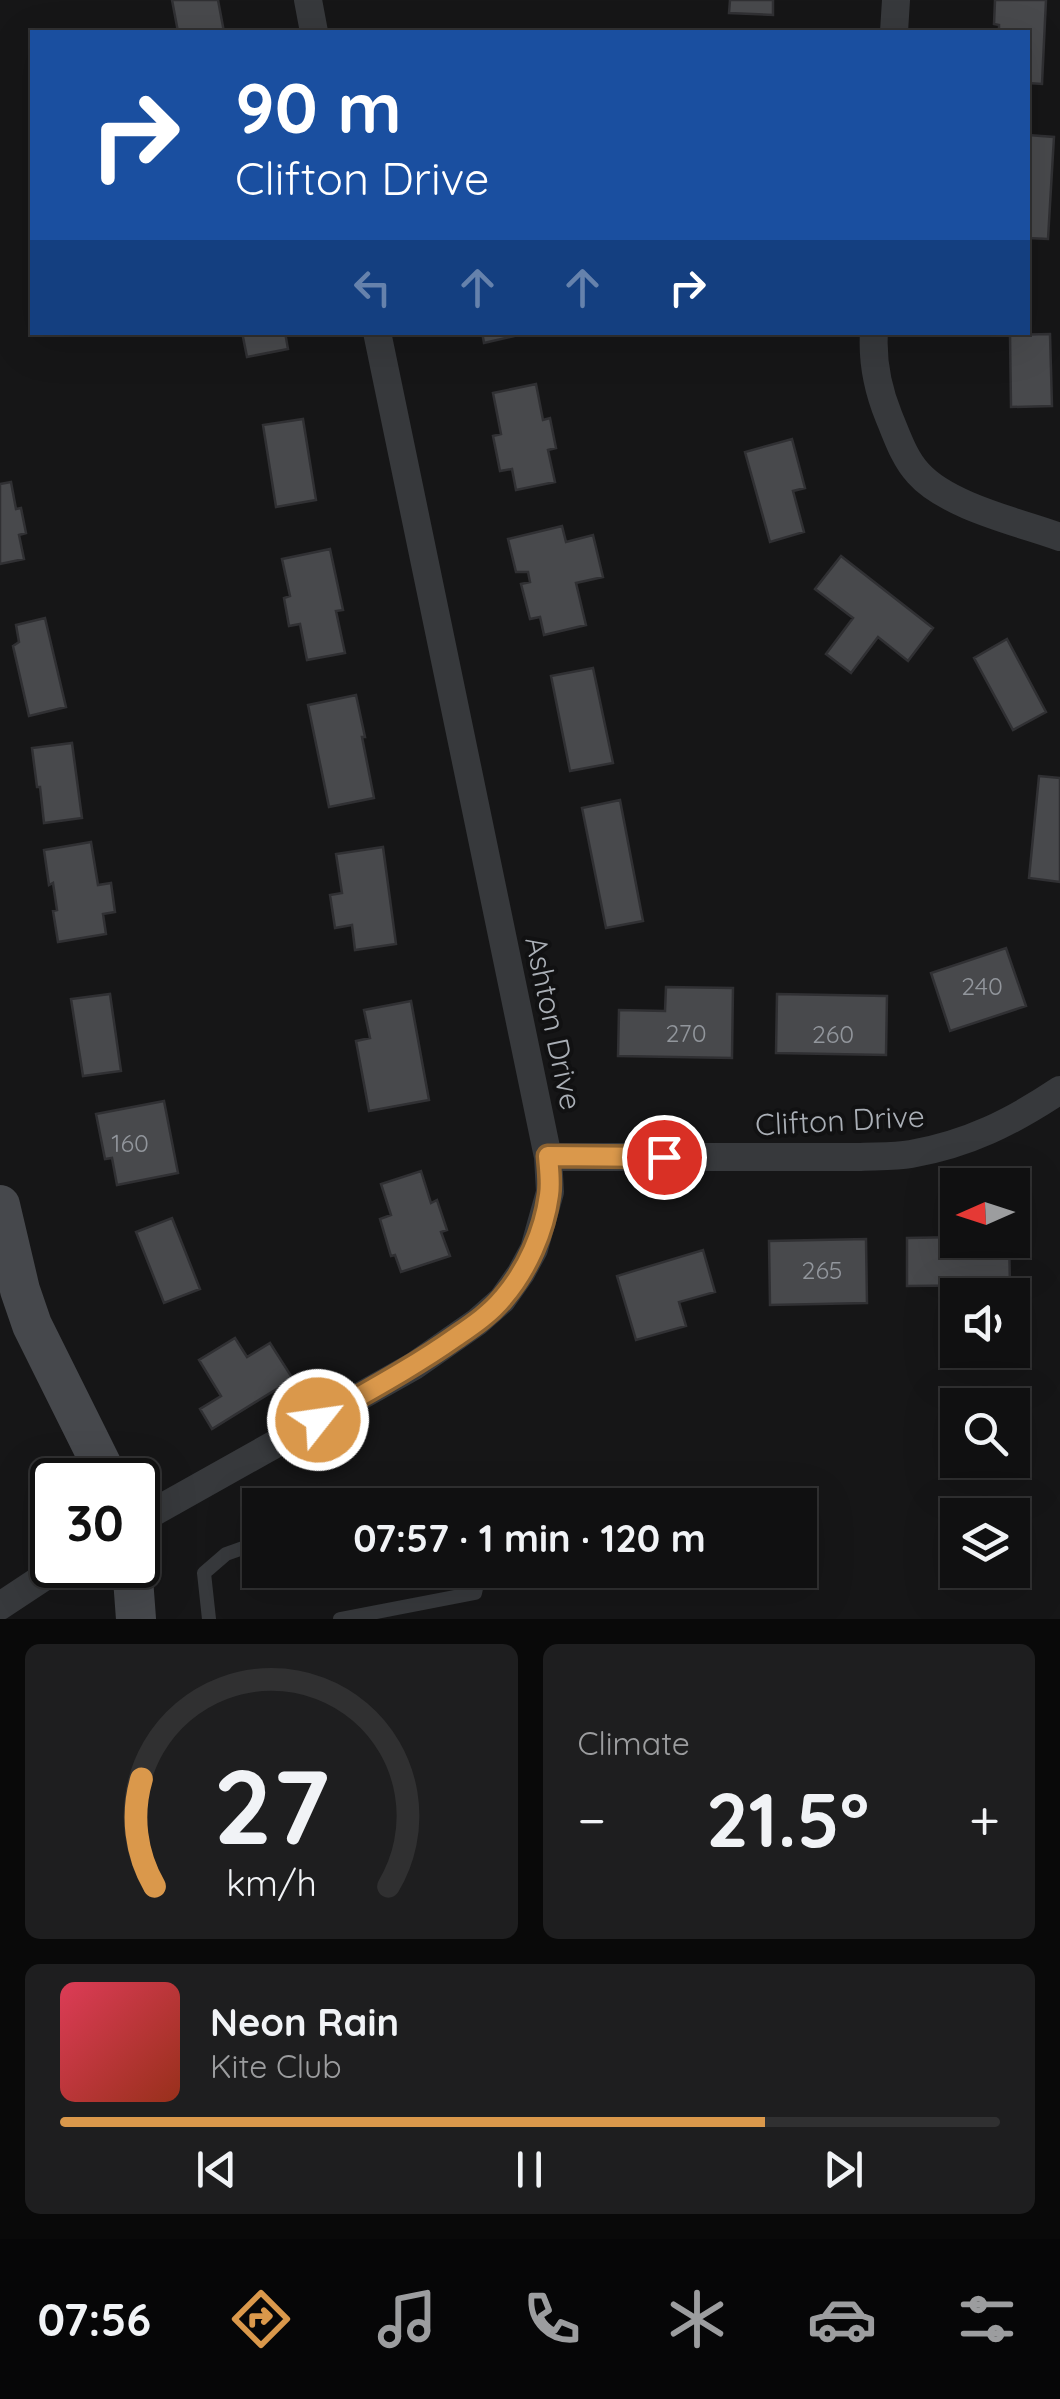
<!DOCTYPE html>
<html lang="en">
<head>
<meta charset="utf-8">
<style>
  body { margin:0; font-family:Quicksand,sans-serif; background:#1e1e1f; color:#f1f3f6; height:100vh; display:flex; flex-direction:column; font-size:38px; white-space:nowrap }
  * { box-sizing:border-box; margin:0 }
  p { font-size:32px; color:#9c9d9f }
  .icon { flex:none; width:55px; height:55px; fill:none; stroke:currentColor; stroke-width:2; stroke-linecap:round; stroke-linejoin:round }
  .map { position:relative; height:1619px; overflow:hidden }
  .drawer { display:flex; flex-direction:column; gap:25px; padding:25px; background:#090909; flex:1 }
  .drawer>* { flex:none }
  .banner { position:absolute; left:30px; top:30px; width:1000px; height:305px; border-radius:0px; box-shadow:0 10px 40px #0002,0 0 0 2px #303031; background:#1a4fa0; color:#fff; overflow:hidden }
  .needle { width:65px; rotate:267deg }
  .fabs { position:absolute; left:940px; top:1168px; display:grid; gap:20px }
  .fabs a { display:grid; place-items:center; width:90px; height:90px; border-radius:0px; background:#101011; box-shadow:0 10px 40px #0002,0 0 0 2px #303031; font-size:50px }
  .speed { position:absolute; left:30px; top:1458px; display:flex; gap:20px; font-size:50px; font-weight:700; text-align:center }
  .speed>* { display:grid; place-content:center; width:130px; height:130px; border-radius:50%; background:#101011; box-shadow:0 10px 40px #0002,0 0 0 2px #303031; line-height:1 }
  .speed .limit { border:5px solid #111; border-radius:15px; background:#fff; color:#111 }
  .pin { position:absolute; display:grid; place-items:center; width:85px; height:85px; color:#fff; margin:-42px; border:5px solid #fff; border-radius:50%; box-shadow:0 2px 10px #0007 }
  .me { position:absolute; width:110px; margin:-55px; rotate:60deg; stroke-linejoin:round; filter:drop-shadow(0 0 8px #0008) }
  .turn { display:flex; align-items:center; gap:35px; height:210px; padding:0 40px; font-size:45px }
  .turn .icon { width:130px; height:130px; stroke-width:2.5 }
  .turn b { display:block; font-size:70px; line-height:85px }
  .lanes { display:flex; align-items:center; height:95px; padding:0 40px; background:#0003; justify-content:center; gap:50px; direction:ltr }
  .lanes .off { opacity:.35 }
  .big { font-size:75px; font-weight:800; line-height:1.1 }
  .drawer .tile { flex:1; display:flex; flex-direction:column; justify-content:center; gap:15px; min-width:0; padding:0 35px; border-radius:15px; background:#1e1e1f }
  .drawer .dial { align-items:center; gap:0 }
  .dial svg { height:260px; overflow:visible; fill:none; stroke:#303031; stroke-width:7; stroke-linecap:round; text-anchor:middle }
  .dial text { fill:#f1f3f6; stroke:none }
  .song { display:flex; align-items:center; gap:30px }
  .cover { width:120px; height:120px; border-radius:15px; background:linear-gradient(135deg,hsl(350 70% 55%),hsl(10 70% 35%)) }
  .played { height:10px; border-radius:5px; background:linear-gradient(90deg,#da984b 75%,#303031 75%) }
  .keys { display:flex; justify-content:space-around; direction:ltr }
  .heat { display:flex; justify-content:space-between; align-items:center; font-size:55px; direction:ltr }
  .drawer .tiles { flex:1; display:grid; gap:25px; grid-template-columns:1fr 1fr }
  .tile:last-child { grid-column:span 2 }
  .trip { position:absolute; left:242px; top:1488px; width:575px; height:100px; border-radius:0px; background:#101011; box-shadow:0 10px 40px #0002,0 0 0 2px #303031; font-weight:800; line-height:100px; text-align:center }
  .dock { display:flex; height:160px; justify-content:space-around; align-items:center; background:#060607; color:#9c9d9f }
  .dock .icon { width:70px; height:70px }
  .dock .on { color:#da984b }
  .dock b { font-size:45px; color:#f1f3f6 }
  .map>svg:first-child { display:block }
</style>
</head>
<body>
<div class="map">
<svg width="1060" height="1619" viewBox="0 0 1060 1619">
  <rect width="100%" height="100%" fill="#161617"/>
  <!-- building -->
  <path fill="#48494c" stroke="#303033" stroke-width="2.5" d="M172 0H218L224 32H178Z
    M730 0H773V15L729 13Z
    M995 0H1046L1042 84 1028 83V32H999V25L994 24Z
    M1028 135 1054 137 1048 239 1028 238Z
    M242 332H285L288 349 247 357Z
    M482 332H532L484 343Z
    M1050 334 1052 406 1011 407 1010 335Z
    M536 384 543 420 550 418 556 448 548 450 555 482 516 490 512 469 500 471 493 436 501 434 493 393Z
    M303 419 316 500 276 507 263 425Z
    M792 439 805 488 793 491 804 532 770 542 745 452Z
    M11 482 16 509 21 508 26 533 19 535 24 559 0 564V484Z
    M562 526 566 542 593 535 603 577 576 583 586 625 544 635 540 617 530 619 521 584 530 582 528 572H516L508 539Z
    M330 549 343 610 336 611 345 653 307 660 300 624 289 626 284 598 290 596 282 559Z
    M841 556 933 628 908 661 878 637 851 673 826 654 853 618 815 589Z
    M45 618 66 707 29 716 13 646 19 642 16 625Z
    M1007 639 1046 712 1013 730 974 658Z
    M593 668 613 763 570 771 551 676Z
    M356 695 365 737H362L374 798 329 807 308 705Z
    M72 743 82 818 44 823 40 787H37L32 748Z
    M1039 776 1060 778V882L1029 878Z
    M620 800 643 921 606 928 582 808Z
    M91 842 98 885 111 883 115 912 103 914 106 934 58 942 53 911 57 910 53 883 49 885 44 850Z
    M383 847 396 944 355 950 352 925 335 928 330 895 342 893 336 854Z
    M1006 948 1026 1006 950 1031 931 973Z
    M666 987 733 988 732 1058 618 1056 619 1010 665 1011Z
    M110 994 121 1071 83 1076 71 999Z
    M777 994 887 996 886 1055 776 1053Z
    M411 1001 429 1100 369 1111 356 1041 370 1038 364 1010Z
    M164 1101 178 1173 117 1185 112 1158 105 1159 96 1114Z
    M421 1171 431 1203 437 1200 447 1230 441 1232 450 1256 401 1272 395 1255 391 1256 380 1219 391 1215 381 1184Z
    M172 1218 200 1289 164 1303 136 1232Z
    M958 1237V1240H1009L1010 1285 907 1286V1238Z
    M866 1239 867 1303 770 1305 769 1241Z
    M703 1250 715 1292 679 1302 686 1326 636 1340 617 1276Z
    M235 1338 247 1357 270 1343 293 1379 212 1429 200 1409 221 1396 199 1360Z"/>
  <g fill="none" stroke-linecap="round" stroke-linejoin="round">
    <!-- lane -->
    <path stroke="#37393c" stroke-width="14" d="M209 1619 204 1573 226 1554 260 1542
      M340 1619 475 1593 480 1570"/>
    <!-- street -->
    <path stroke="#37393c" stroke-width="28" d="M308 0 314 32
      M894 32 896 0
      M874 332C872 362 878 390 889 417 897 436 904 458 918 473 947 506 1018 522 1060 537
      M548 1157H857C875 1156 894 1157 911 1154 968 1144 1012 1122 1060 1090
      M138 1521 414 1366 477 1322 502 1300 521 1273 534 1249 550 1192 548 1157 377 332
      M0 1606 62 1565"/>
    <!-- secondary -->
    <path stroke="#46484c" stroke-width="40" d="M0 1205 20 1290 32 1325 109 1480
      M132 1565 136 1619"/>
  </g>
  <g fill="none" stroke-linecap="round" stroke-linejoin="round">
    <!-- route casing -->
    <g stroke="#8e6331" stroke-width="25">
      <path id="route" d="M318 1420C365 1393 412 1368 456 1337 472 1326 490 1314 503 1298 527 1270 544 1232 549 1195 551 1183 549 1169 548 1156L664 1157"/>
    </g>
    <!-- route -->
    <use href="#route" stroke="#da984b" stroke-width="18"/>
  </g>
  <g text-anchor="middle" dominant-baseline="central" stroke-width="8" stroke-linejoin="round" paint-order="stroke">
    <!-- number labels -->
    <g font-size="25" fill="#92969c">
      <text x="982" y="985">240</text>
      <text x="686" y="1032">270</text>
      <text x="833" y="1033">260</text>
      <text x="130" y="1142">160</text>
      <text x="822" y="1269">265</text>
    </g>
    <!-- street labels -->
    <g font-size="30" fill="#aaafb6" stroke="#111112">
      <text transform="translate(554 1023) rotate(78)">Ashton Drive</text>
      <text transform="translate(840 1120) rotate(-3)">Clifton Drive</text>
    </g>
  </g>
</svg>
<div class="fabs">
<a><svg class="needle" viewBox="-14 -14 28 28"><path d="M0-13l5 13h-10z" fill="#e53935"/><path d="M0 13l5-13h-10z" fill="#9c9d9f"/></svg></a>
<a><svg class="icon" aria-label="sound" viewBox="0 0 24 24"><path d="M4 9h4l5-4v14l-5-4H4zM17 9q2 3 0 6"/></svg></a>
<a><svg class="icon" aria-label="search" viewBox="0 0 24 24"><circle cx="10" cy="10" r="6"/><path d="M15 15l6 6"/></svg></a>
<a><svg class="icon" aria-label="layers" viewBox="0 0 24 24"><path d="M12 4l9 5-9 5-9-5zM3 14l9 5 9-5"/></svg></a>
</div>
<div class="speed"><div class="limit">30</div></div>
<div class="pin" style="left:664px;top:1157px;background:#d93025"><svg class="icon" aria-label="arrive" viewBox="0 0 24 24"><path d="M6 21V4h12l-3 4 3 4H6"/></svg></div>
<svg class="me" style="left:318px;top:1420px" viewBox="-20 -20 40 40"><circle r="17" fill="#da984b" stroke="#fff" stroke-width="3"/><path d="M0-11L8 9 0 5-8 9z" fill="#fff"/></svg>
<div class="trip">07:57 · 1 min · 120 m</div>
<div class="banner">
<div class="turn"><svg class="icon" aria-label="right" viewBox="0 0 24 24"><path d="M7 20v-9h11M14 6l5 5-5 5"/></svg><div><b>90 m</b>Clifton Drive</div></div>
<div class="lanes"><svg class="icon off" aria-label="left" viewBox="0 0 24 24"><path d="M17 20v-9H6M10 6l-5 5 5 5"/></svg><svg class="icon off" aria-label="ahead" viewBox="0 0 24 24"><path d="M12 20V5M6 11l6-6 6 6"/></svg><svg class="icon off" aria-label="ahead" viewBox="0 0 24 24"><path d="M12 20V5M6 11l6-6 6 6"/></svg><svg class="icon" aria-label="right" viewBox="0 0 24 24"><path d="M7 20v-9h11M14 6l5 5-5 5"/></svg></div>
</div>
</div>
<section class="drawer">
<div class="tiles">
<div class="tile dial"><svg viewBox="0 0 100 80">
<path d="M14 69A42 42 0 1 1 86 69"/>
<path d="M14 69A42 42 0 0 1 10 36" stroke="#da984b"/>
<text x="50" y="56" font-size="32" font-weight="700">27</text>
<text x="50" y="72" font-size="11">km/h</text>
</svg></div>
<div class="tile"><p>Climate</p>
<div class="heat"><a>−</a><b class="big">21.5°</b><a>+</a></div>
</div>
<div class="tile">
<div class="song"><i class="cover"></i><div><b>Neon Rain</b><p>Kite Club</p></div></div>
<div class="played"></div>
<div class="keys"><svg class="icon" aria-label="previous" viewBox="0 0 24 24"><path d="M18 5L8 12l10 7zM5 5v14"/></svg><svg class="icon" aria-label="pause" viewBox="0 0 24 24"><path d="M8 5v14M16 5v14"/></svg><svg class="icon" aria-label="next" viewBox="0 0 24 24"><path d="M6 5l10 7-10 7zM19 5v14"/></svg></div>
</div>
</div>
</section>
<nav class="dock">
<b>07:56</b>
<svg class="icon on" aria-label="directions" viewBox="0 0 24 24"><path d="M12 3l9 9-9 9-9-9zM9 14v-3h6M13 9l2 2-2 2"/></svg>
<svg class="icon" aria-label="music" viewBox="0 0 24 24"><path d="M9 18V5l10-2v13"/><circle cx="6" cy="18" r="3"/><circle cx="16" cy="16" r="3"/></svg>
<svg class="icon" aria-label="phone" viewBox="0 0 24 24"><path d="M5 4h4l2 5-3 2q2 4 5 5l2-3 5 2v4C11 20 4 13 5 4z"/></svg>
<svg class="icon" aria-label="climate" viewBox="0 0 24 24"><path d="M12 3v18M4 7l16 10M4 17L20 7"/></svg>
<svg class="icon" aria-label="car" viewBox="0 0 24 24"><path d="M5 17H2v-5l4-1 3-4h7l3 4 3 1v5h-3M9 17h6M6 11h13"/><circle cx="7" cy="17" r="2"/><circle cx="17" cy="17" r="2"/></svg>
<svg class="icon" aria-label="filters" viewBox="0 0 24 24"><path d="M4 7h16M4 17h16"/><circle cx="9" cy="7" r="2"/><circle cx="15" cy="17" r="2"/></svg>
</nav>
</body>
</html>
